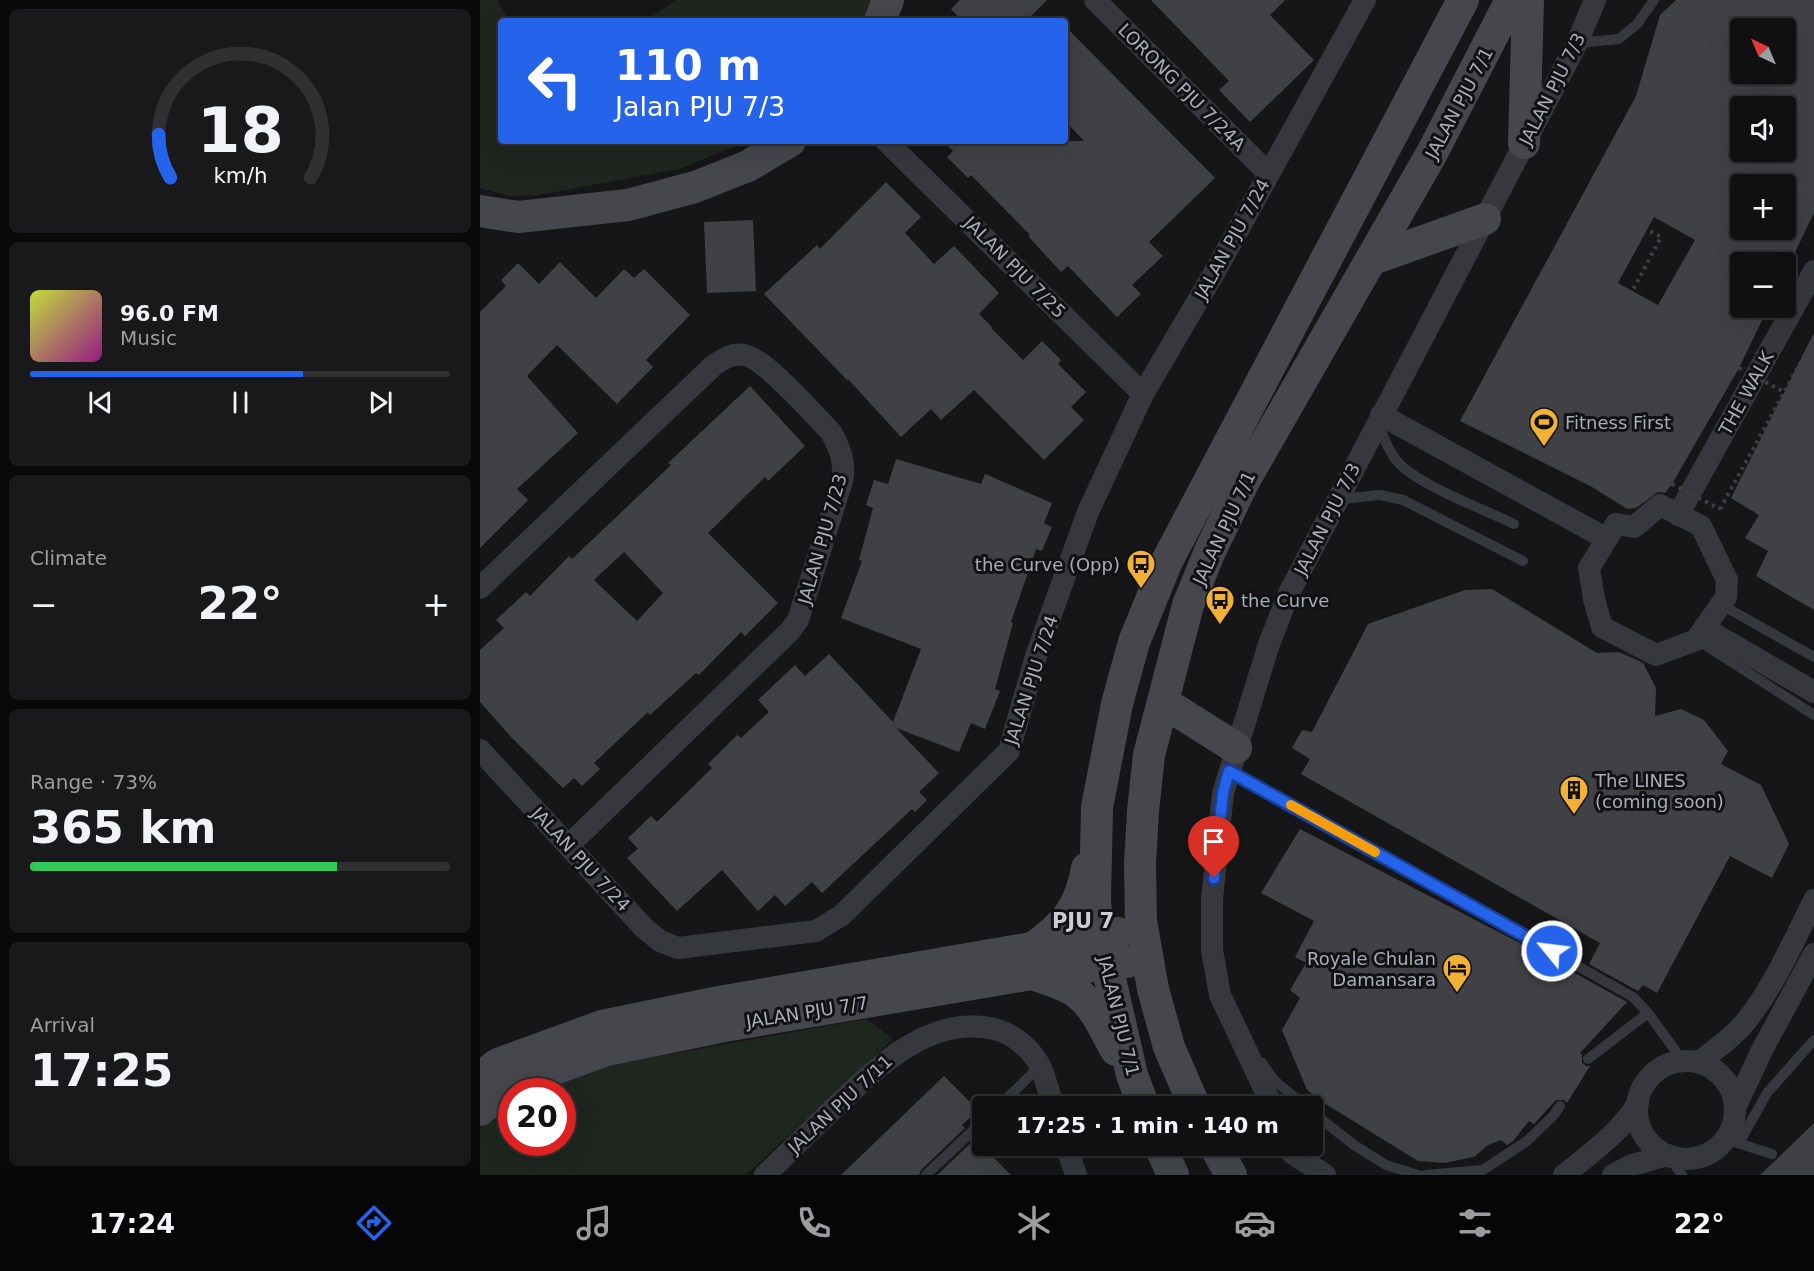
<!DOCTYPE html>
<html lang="en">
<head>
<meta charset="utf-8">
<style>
  body { margin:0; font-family:"DejaVu Sans",sans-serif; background:#19191b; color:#f1f3f6; height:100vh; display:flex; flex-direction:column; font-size:22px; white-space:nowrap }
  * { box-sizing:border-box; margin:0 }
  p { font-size:20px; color:#9c9d9f }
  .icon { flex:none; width:33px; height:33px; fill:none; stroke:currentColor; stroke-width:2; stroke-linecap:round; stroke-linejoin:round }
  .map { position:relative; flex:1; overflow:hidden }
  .details { display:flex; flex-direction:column; gap:9px; padding:9px; background:#09090a; width:480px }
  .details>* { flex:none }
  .hud { position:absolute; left:18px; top:18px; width:570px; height:126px; border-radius:6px; box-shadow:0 6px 24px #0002,0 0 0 2px #303032; background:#2563eb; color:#fff; overflow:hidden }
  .needle { width:39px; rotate:316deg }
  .buttons { position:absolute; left:1250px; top:18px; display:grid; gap:12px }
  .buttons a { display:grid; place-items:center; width:66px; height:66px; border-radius:6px; background:#101012; box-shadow:0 6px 24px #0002,0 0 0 2px #303032; font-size:30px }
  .speed { position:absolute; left:18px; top:1078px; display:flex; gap:12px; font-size:30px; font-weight:700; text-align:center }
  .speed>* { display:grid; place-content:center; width:78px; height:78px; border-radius:50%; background:#101012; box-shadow:0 6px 24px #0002,0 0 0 2px #303032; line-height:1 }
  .speed .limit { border:9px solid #d22; background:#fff; color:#111 }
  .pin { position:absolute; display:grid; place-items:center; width:51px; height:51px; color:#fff; margin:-62px -26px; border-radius:50% 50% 50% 0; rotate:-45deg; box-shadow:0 0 6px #0007 }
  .pin .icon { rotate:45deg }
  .me { position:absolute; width:66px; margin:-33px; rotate:299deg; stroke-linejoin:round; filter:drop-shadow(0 0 4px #0008) }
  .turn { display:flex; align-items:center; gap:21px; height:126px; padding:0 18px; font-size:27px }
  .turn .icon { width:78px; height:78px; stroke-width:2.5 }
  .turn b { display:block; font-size:42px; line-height:51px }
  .big { font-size:45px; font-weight:600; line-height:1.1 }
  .details .card { flex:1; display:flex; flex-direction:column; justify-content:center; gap:9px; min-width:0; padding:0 21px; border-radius:9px; background:#19191b }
  .details .dial { align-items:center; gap:0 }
  .dial svg { height:156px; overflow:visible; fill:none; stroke:#303032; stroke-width:7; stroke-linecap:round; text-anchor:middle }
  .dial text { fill:#f1f3f6; stroke:none }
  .song { display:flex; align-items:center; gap:18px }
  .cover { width:72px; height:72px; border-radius:9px; background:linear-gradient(135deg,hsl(70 70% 55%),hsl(310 70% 35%)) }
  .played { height:6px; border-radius:3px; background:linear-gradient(90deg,#2563eb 65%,#303032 65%) }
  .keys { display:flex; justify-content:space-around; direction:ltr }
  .heat { display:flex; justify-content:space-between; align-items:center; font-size:33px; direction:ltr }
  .charge { height:9px; border-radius:4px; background:linear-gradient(90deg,#34c759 73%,#303032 0) }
  .trip { position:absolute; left:492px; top:1096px; width:351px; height:60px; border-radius:6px; background:#101012; box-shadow:0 6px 24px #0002,0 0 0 2px #303032; font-weight:600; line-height:60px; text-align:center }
  .tab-bar { display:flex; height:96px; justify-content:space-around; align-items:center; background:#060607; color:#9c9d9f }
  .tab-bar .icon { width:42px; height:42px }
  .tab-bar .selected { color:#2563eb }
  .tab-bar b { font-size:27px; color:#f1f3f6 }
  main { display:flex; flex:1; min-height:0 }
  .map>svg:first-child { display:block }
</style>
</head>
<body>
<main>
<section class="details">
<div class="card dial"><svg viewBox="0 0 100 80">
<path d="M14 69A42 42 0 1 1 86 69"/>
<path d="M14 69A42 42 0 0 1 8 47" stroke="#2563eb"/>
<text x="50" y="56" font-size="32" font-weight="700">18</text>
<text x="50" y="72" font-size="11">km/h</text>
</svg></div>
<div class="card">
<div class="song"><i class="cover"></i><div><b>96.0 FM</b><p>Music</p></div></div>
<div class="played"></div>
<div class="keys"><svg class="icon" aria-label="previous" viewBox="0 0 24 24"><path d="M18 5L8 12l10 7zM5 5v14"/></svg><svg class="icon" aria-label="pause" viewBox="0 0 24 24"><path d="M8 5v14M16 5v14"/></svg><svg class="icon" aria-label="next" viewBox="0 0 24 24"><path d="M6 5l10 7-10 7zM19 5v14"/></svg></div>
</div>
<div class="card"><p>Climate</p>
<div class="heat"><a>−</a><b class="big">22°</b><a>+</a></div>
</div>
<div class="card"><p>Range · 73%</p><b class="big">365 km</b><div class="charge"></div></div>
<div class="card"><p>Arrival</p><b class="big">17:25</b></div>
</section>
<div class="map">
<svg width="1334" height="1175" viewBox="0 0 1334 1175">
  <rect width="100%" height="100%" fill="#161618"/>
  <!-- green -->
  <path fill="#1e261f" d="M0 0H17L30 21H21V141H268L199 169 58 195 30 196 0 188Z
    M196 0H395L386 21H147L171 17Z
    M386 1019 413 1039 266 1175H0V1128L31 1102 32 1143H82V1092H54L140 1063Z"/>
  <!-- building -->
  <path fill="#404145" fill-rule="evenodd" d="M480 0H567L546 21H482L471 9Z
    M671 0H805L790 15 834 60 770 122 739 90 749 81Z
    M1196 0H1334V213L1305 273V262H1260V308H1288L1259 368 1192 484 1185 493 1178 492 1156 508 1147 509 1112 487 980 421 1156 96 1180 15ZM1260 28H1305V74H1260ZM1260 106H1305V152H1260ZM1260 184H1305V230H1260ZM1174 217 1215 240 1178 305 1138 283Z
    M585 26 735 178 669 242 683 256 652 285 661 294 637 317 588 266 581 272 548 236 550 235 491 175 488 178 467 157 473 151 463 141H604L585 121Z
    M406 182 441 217 425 233 454 264 474 246 519 293 499 314 512 327 511 328 543 360 562 341 581 360 578 364 606 392 591 407 604 420 564 460 494 390 461 420 451 409 421 437 368 379 367 380 284 294 337 245 340 249Z
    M273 220 276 291 227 293 224 222Z
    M80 262 116 298 144 269 154 278 164 269 210 315 166 360 173 367 137 404 77 345 47 376 98 433 37 489 48 500 0 548V312L26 286 21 280 38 263 59 284Z
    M1334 333V610L1276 576 1288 551 1265 538 1279 515 1251 498Z
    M270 386 325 446 288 481 285 477 228 533 298 603 265 636 261 632 219 675 216 673 170 715 168 712 114 763 120 769 102 786 94 778 83 788 33 739 0 702V650L24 628 16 620 46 592 50 596 89 556 92 559 191 465 188 463ZM144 552 183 593 157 621 114 580Z
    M416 459 501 484 505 474 572 503 564 523 572 527 562 551 556 549 531 622 533 623 515 689 520 691 505 729 491 723 479 752 416 728 459 773 439 792 447 800 435 812 432 809 342 893 332 882 305 906 295 895 278 911 242 870 197 911 147 858 158 849 148 838 171 816 177 822 232 768 228 764 257 735 261 738 289 712 278 700 315 665 325 676 349 654 413 722 441 649 361 618 382 561 379 560 393 508 386 505 394 480 408 484Z
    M1012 589 1117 653 1139 652 1163 663 1176 688 1175 716 1201 709 1224 720 1248 751 1241 764 1281 785 1309 844 1292 878 1250 856 1177 993 1163 985 1158 991 1109 964 1120 943 821 774 830 759 812 748 822 730 832 732 888 624 985 590Z
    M820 829 1053 950 1147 1002 1100 1053 1102 1055V1063L1106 1066H1110L1087 1103 1084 1100H1076L1054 1124 1049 1121 1033 1141 1027 1145 1021 1140 1008 1145 994 1157 964 1163 938 1161 844 1103 827 1090 802 1030 820 998 810 990 826 963 815 957 834 921 781 893Z
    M464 1076 498 1110 482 1125 485 1128 441 1170 439 1175H361Z
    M1334 1123V1175H1280L1297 1159Z
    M495 1139 531 1175H457Z"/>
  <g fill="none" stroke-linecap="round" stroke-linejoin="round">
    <!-- path -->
    <path stroke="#3d3f44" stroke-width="4" stroke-dasharray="3 4.5" stroke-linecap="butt" d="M1244 0 1201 125 1151 221 1181 237 1146 303 1258 367
      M1300 262 1334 195
      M1192 483 1185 481 1276 308
      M1240 509 1334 338"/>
    <!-- lane -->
    <path stroke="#37383d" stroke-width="10" d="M1097 43 1139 39 1157 24 1174 0
      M899 424C903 437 908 450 917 461 937 485 1004 509 1034 524
      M861 499 900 495 923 500 1043 561
      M1247 608 1334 657
      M1222 643 1334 715
      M749 771 1153 997 1168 1013 1203 1061
      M1108 1059 1168 1013
      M782 1063 794 1080 826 1107
      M518 1107 560 1066
      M832 1112 874 1145 906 1165 938 1175
      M1245 1139 1292 1154
      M1259 1143 1287 1093 1334 1040
      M1188 1155 1202 1175
      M446 1175 502 1122
      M945 1175 1003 1170 1047 1141 1074 1115 1080 1106"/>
    <!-- street -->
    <path stroke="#37383d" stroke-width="22" d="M615 0 789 174
      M406 141 663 394
      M901 415 1127 539
      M1180 505 1221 526 1247 580 1246 597 1216 640 1176 655 1122 627 1114 599 1109 568 1136 524 1154 527Z
      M1198 515 1334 271
      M0 588 234 365C244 359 251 353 264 355 285 358 334 415 351 432 360 449 364 458 363 478L318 620 310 631 89 845
      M1224 628 1334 692
      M0 750 164 928 180 941 198 948 336 931 362 915 529 751 556 656 608 512 663 394 737 268 885 0
      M1157 1110a49 49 0 1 1 98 0a49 49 0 1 1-98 0Z
      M1219 1062C1234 1051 1249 1040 1262 1026 1290 994 1315 939 1334 900
      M793 1107 740 995 732 950V899L743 793 789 644 809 593 1097 43 1115 0
      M1255 1108 1282 1050 1334 954
      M586 1146 596 1175
      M812 1153 845 1175
      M285 1175C307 1154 328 1133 350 1112 394 1070 450 1011 518 1030 535 1035 553 1051 561 1068 566 1080 569 1094 574 1107
      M1084 1175C1111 1153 1140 1133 1158 1103
      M1133 1175 1152 1165 1188 1155"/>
    <!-- secondary -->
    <path stroke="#45474d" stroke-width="32" d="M400 21 408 0
      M1044 143 1048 0
      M0 211 38 217 148 205 215 187 268 166 310 141
      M893 259 1005 219
      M683 702 756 748
      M553 948C586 924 600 908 607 868
      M555 975C566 979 577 982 587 987 613 999 622 1026 636 1050
      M0 1078 18 1064 122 1026 239 1002 638 933
      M664 1107 652 1075 631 983 618 935 615 900 617 807 637 704 654 642 687 561 983 0
      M715 1107 689 1047 673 989 661 921 660 864 663 811 669 755 708 605 730 551 764 481 952 153 1031 0
      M0 1110 30 1085 127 1050 244 1026 552 974 647 962
      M680 1146 693 1175
      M735 1146 751 1175"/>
    <!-- path-bridge -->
    <path stroke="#3d3f44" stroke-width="4" stroke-dasharray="3 4.5" stroke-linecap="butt" d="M1259 368 1304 392
      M1192 484 1240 509"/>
  </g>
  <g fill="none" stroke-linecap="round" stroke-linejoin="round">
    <!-- route casing -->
    <g stroke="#184099" stroke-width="15">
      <path id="route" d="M734 878 743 793 749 771 1072 951"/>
    </g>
    <!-- route -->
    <use href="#route" stroke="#2563eb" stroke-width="10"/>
    <!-- slow -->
    <path stroke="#f59e0b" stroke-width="10" d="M811 805 895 852"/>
  </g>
  <!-- icons -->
  <defs>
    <g id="stadium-pin" transform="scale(1.5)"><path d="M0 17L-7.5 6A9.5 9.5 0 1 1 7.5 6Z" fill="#f2b134" stroke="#111113"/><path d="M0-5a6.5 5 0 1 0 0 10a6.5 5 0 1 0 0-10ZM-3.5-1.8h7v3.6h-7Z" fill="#111"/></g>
    <g id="bus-pin" transform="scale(1.5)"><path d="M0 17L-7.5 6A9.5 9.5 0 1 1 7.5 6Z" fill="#f2b134" stroke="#111113"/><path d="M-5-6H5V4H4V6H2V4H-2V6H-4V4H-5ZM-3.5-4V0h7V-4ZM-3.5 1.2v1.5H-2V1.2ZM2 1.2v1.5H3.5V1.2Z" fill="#111"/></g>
    <g id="building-pin" transform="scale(1.5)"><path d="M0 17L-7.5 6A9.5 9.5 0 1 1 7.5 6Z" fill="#f2b134" stroke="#111113"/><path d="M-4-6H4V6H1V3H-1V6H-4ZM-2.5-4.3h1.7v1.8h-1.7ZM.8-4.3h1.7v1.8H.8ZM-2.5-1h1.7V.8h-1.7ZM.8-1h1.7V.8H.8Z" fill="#111"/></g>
    <g id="hotel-pin" transform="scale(1.5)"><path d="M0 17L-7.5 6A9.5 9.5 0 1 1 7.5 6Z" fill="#f2b134" stroke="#111113"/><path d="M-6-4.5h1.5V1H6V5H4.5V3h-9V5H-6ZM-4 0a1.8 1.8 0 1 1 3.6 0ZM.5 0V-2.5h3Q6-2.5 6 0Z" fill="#111"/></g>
  </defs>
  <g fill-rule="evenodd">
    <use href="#stadium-pin" x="1064" y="422"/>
    <use href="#bus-pin" x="661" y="564"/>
    <use href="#bus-pin" x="740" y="600"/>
    <use href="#building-pin" x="1094" y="790"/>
    <use href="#hotel-pin" x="977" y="968"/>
  </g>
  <g text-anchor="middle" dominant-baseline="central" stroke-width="6" stroke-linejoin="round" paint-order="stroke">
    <!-- street labels -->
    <g font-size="18" fill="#a8adb8" stroke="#111113">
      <text transform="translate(702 87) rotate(45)">LORONG PJU 7/24A</text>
      <text transform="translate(1072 89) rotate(-63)">JALAN PJU 7/3</text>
      <text transform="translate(979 103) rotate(-62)">JALAN PJU 7/1</text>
      <text transform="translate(752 239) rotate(-61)">JALAN PJU 7/24</text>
      <text transform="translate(535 267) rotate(45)">JALAN PJU 7/25</text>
      <text transform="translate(1266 393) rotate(-61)">THE WALK</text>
      <text transform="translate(847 519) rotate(-63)">JALAN PJU 7/3</text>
      <text transform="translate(744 528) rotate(-65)">JALAN PJU 7/1</text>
      <text transform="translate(342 539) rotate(-74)">JALAN PJU 7/23</text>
      <text transform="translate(551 680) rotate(-72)">JALAN PJU 7/24</text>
      <text transform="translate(101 859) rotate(47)">JALAN PJU 7/24</text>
      <text transform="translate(327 1012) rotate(-9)">JALAN PJU 7/7</text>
      <text transform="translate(639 1016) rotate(76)">JALAN PJU 7/1</text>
      <text transform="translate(360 1104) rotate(-43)">JALAN PJU 7/11</text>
    </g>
    <!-- poi labels -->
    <g font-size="18" fill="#a8adb8" stroke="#111113" text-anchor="start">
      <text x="1085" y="422">Fitness First</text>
      <text x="640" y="564" text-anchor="end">the Curve (Opp)</text>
      <text x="761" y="600">the Curve</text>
      <text x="1115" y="780">The LINES<tspan x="1115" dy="21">(coming soon)</tspan></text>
      <text x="956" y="958" text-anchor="end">Royale Chulan<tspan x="956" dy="21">Damansara</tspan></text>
    </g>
    <!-- quarter labels -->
    <g font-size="21" font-weight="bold" fill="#c9ccd4" stroke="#111113">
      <text x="603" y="921">PJU 7</text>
    </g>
  </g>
</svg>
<div class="buttons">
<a><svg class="needle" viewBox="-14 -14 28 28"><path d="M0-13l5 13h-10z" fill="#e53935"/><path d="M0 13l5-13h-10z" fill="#9c9d9f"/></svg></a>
<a><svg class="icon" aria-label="sound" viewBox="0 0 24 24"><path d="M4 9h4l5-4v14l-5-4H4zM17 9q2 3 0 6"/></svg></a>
<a>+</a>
<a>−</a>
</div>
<div class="speed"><div class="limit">20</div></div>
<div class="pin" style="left:734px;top:878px;background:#d93025"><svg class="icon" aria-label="arrive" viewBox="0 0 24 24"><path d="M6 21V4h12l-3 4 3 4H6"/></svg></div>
<svg class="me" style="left:1072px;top:951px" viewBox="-20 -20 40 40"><circle r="17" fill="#2563eb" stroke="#fff" stroke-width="3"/><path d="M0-11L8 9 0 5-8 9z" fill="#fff"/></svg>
<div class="trip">17:25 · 1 min · 140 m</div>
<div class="hud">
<div class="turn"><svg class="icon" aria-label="left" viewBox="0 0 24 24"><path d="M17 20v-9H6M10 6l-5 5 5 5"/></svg><div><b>110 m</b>Jalan PJU 7/3</div></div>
</div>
</div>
</main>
<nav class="tab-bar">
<b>17:24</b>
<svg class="icon selected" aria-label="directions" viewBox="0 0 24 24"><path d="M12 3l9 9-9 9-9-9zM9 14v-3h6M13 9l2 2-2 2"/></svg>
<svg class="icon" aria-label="music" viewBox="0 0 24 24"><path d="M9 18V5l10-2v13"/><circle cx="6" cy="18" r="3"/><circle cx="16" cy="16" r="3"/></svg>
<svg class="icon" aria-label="phone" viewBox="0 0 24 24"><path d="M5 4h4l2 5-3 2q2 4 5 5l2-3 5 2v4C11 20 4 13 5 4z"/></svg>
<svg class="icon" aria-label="climate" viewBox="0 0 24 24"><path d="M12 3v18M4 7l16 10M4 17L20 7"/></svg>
<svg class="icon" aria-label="car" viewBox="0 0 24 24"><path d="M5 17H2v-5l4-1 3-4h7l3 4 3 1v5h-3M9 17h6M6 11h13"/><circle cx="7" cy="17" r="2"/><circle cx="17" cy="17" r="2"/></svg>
<svg class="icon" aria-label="filters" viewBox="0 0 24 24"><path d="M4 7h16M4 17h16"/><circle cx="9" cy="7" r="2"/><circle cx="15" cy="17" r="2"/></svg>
<b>22°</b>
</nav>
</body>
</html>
